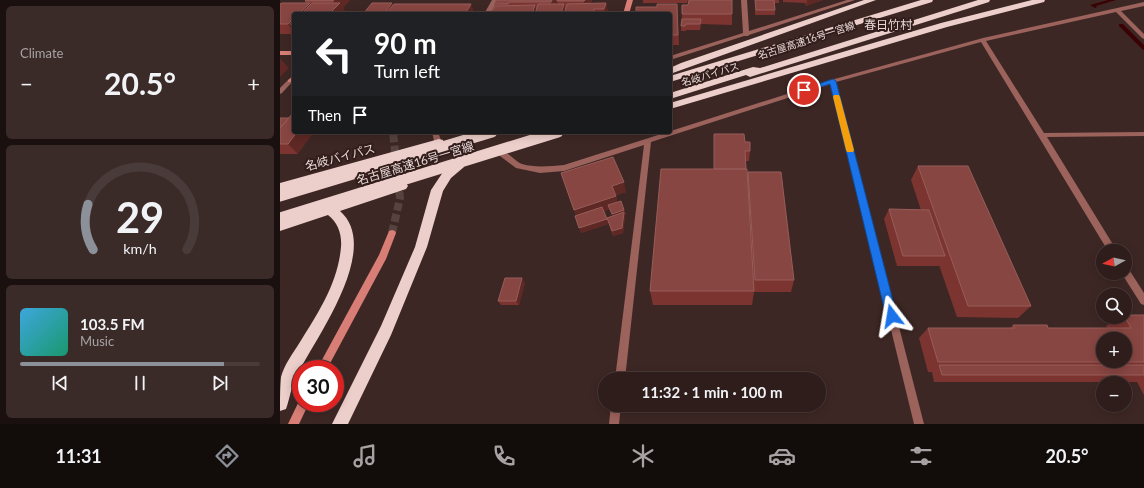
<!DOCTYPE html>
<html lang="en">
<head>
<meta charset="utf-8">
<style>
  body { margin:0; font-family:Lato,"Noto Sans JP",sans-serif; background:#3a2a28; color:#f1f3f6; height:100vh; display:flex; flex-direction:column; font-size:15px; white-space:nowrap }
  * { box-sizing:border-box; margin:0 }
  p { font-size:13px; color:#a7a2a3 }
  .icon { flex:none; width:22px; height:22px; fill:none; stroke:currentColor; stroke-width:2; stroke-linecap:round; stroke-linejoin:round }
  .map { position:relative; flex:1; overflow:hidden }
  .details { display:flex; flex-direction:column; gap:6px; padding:6px; background:#19100f; width:280px }
  .details>* { flex:none }
  .hud { position:absolute; left:12px; top:12px; width:380px; height:122px; border-radius:4px; box-shadow:0 2px 10px #0003,0 0 0 1px #493b3a; background:#202124; color:#fff; overflow:hidden }
  .needle { width:26px; rotate:262deg }
  .tools { position:absolute; left:816px; top:244px; display:grid; gap:8px }
  .tools a { display:grid; place-items:center; width:36px; height:36px; border-radius:50%; background:#2e1d1b; box-shadow:0 2px 10px #0003,0 0 0 1px #493b3a; font-size:20px }
  .speed { position:absolute; left:12px; top:360px; display:flex; gap:8px; font-size:20px; font-weight:700; text-align:center }
  .speed>* { display:grid; place-content:center; width:52px; height:52px; border-radius:50%; background:#2e1d1b; box-shadow:0 2px 10px #0003,0 0 0 1px #493b3a; line-height:1 }
  .speed .limit { border:6px solid #d22; background:#fff; color:#111 }
  .pin { position:absolute; display:grid; place-items:center; width:34px; height:34px; color:#fff; margin:-17px; border:2px solid #fff; border-radius:50%; box-shadow:0 1px 4px #0007 }
  .me { position:absolute; width:44px; margin:-22px; rotate:346deg; stroke-linejoin:round; filter:drop-shadow(0 0 3px #0008) }
  .turn { display:flex; align-items:center; gap:14px; height:84px; padding:0 16px; font-size:18px }
  .turn .icon { width:52px; height:52px; stroke-width:2.5 }
  .turn b { display:block; font-size:28px; line-height:34px }
  .then { display:flex; align-items:center; height:38px; padding:0 16px; background:#0003; gap:8px; font-size:15px }
  .big { font-size:30px; font-weight:700; line-height:1.1 }
  .details .tile { flex:1; display:flex; flex-direction:column; justify-content:center; gap:6px; min-width:0; padding:0 14px; border-radius:6px; background:#3a2a28 }
  .details .dial { align-items:center; gap:0 }
  .dial svg { height:104px; overflow:visible; fill:none; stroke:#493b3a; stroke-width:7; stroke-linecap:round; text-anchor:middle }
  .dial text { fill:#f1f3f6; stroke:none }
  .song { display:flex; align-items:center; gap:12px }
  .cover { width:48px; height:48px; border-radius:6px; background:linear-gradient(135deg,hsl(200 70% 55%),hsl(160 70% 35%)) }
  .played { height:4px; border-radius:2px; background:linear-gradient(90deg,#8c9099 85%,#493b3a 85%) }
  .keys { display:flex; justify-content:space-around; direction:ltr }
  .heat { display:flex; justify-content:space-between; align-items:center; font-size:22px; direction:ltr }
  .trip { position:absolute; left:318px; top:372px; width:228px; height:40px; border-radius:20px; background:#2e1d1b; box-shadow:0 2px 10px #0003,0 0 0 1px #493b3a; font-weight:700; line-height:40px; text-align:center }
  .dock { display:flex; height:64px; justify-content:space-around; align-items:center; background:#120c0b; color:#a7a2a3 }
  .dock .icon { width:28px; height:28px }
  .dock .current { color:#8c9099 }
  .dock b { font-size:18px; color:#f1f3f6 }
  main { display:flex; flex:1; min-height:0 }
  .map>svg:first-child { display:block }
</style>
</head>
<body>
<main>
<section class="details">
<div class="tile"><p>Climate</p>
<div class="heat"><a>−</a><b class="big">20.5°</b><a>+</a></div>
</div>
<div class="tile dial"><svg viewBox="0 0 100 80">
<path d="M14 69A42 42 0 1 1 86 69"/>
<path d="M14 69A42 42 0 0 1 10 34" stroke="#8c9099"/>
<text x="50" y="56" font-size="32" font-weight="700">29</text>
<text x="50" y="72" font-size="11">km/h</text>
</svg></div>
<div class="tile">
<div class="song"><i class="cover"></i><div><b>103.5 FM</b><p>Music</p></div></div>
<div class="played"></div>
<div class="keys"><svg class="icon" aria-label="previous" viewBox="0 0 24 24"><path d="M18 5L8 12l10 7zM5 5v14"/></svg><svg class="icon" aria-label="pause" viewBox="0 0 24 24"><path d="M8 5v14M16 5v14"/></svg><svg class="icon" aria-label="next" viewBox="0 0 24 24"><path d="M6 5l10 7-10 7zM19 5v14"/></svg></div>
</div>
</section>
<div class="map">
<svg width="864" height="424" viewBox="0 0 864 424">
  <rect width="100%" height="100%" fill="#3d2724"/>
  <g fill="none" stroke-linecap="round" stroke-linejoin="round">
    <!-- stream -->
    <path fill="#3a0204" fill-rule="evenodd" d="M828 0H836L816 6 817 7 815 8 810 5Z
      M839 24H843L864 45V50L862 49 839 26Z"/>
    <!-- secondary-tunnel -->
    <path stroke="#56423f" stroke-width="8" stroke-dasharray="8 3.5" stroke-linecap="butt" d="M112 233 120 198 113 132"/>
    <!-- street -->
    <path fill="#9c625c" fill-rule="evenodd" d="M212 0H218L210 14H204Z
      M461 0H467L469 31 567 0H575L469 35 468 36H464L390 60V56L463 33Z
      M864 2V6L841 11 864 34V39L862 38 836 12 706 41 764 133 864 132V136L767 137 837 251H828L701 42 556 82 644 424H634L551 84 371 142 345 379H335L364 145 284 171 260 173 236 168 216 153 217 151C227 149 234 161 242 164 256 168 270 166 284 165L551 80 703 38Z
      M10 79 13 81 2 93 0 94V88L8 80Z
      M152 132H158L162 143 161 145H155Z
      M845 267 848 268 864 293V305L861 304 842 274 845 273Z
      M331 405H341L339 424H329Z"/>
    <!-- secondary -->
    <path fill="#d97e76" fill-rule="evenodd" d="M347 0H353L349 14H343Z
      M0 51H14V55H0Z
      M14 75V81L12 82H8V80Z
      M112 230 115 231 116 233 106 259 47 369H37L99 255 109 231Z
      M20 399 21 403H29L19 424H8Z"/>
    <!-- highway -->
    <path fill="#ecceca" fill-rule="evenodd" d="M584 0H596L390 74V68L401 63Z
      M641 0H653L652 2 390 82V76Z
      M698 0H710L709 2 473 76 470 77 466 75 390 99V93L473 67 480 68Z
      M752 0H765L764 2 667 27 390 109V103L661 23Z
      M159 139 163 140 164 143 163 146 0 191V183Z
      M178 163 182 164 184 167 171 178 163 191 147 247 111 335 68 424H52L101 326 135 247 151 190 163 172Z
      M122 182 126 183 128 186 126 189 60 211C103 249 34 340 16 377 11 387 10 398 6 409L0 411C0 401 0 387 1 377 4 365 13 353 20 342 38 313 58 283 61 247 62 234 58 223 48 215L0 231V221Z"/>
    <!-- highway-bridge -->
    <path stroke="#ecceca" stroke-width="11" d="M0 196 212 132
      M0 218 278 132"/>
  </g>
  <!-- wall -->
  <path fill="#7c3430" d="M26 0H70L63 8 66 13 14 14V34H0V4L26 3 25 1Z
    M216 0H312L311 3H326L328 13 327 14H211L215 6 214 4Z
    M363 0H408L407 3H377V2V3H363Z
    M475 0H499V3H494L495 10V15H475Z
    M503 0H543L526 6 525 3 503 2Z
    M397 4 399 45H390V14L377 7Z
    M408 5 452 14V25L421 24 420 30H406V31H401L402 14Z
    M0 118 18 154H0Z
    M465 142 470 151 469 161H466V169L468 177V172L514 280 511 292H474L472 305H373L370 291 434 169Z
    M638 166 751 306 738 318 677 317 659 265V266H617L604 219 609 209 641 210 631 180Z
    M281 173 346 192 336 195 337 202 344 210 346 215H345V217L343 233 333 236 327 218 332 216 330 209 324 211 328 224 301 233 296 215Z
    M245 283 239 305H221L218 301Z
    M864 315V395L857 382H654L652 372H648L639 338 648 328H730L733 325 768 328H827L826 326 840 317Z"/>
  <!-- shaded-wall -->
  <path fill="#5e2824" d="M54 0H70L63 8 66 13 65 14H49L56 6 53 1Z
    M272 0H278V3L274 12 271 2Z
    M305 0H312L309 7 306 11 304 1Z
    M527 0H543L526 6Z
    M30 3 37 13 36 14H19Z
    M112 3 118 13 117 14H104Z
    M326 3 328 13 327 14H325L324 9Z
    M191 4 195 14H185Z
    M284 4 287 14H281Z
    M255 5 258 14H252Z
    M14 18V25L10 24 14 29V32L8 24Z
    M0 58 9 68 0 77Z
    M17 132H34L18 154 8 144Z
    M344 182 346 192 334 196 332 186Z
    M336 196 338 206 328 205 330 209 298 220 294 210Z
    M344 210 346 215H345V217L343 233 333 236 332 231 333 219 332 214Z
    M327 219 328 224 301 233 299 228Z
    M242 278 245 283 239 305 236 301Z"/>
  <!-- building -->
  <path fill="#884642" stroke="#965d59" fill-rule="evenodd" d="M26 0H54L53 1H25Z
    M216 0H272L271 2H229L228 4H214Z
    M277 0H305L304 1H277Z
    M409 0H452V14H402V5H408Z
    M475 0H494L495 10H476Z
    M2 3H30L19 14H14V18L8 24H0V4Z
    M32 3H60L49 14H21Z
    M92 3H112L104 14H83Z
    M326 3 324 9H314L313 14H284L287 4Z
    M114 4H191L185 14H105Z
    M258 4H284L281 14H255Z
    M377 4H397L398 35H390V14H356V7H377Z
    M255 5 252 14H211L215 6Z
    M402 19H421L420 24H406L405 26H401Z
    M14 21V25L10 24Z
    M13 113H14V132H17L8 144H0V128Z
    M0 118H9L0 128Z
    M434 134H464L465 142H470V151H465L466 169H434Z
    M333 157 344 182 332 186 336 196 294 210 281 173Z
    M638 166H688L751 306H688Z
    M381 169H467L474 291H370Z
    M468 172H501L514 280H475Z
    M341 201 344 210 332 214 328 205Z
    M322 207 327 219 299 228 295 216Z
    M609 209 649 210 665 256H623Z
    M344 212 342 228 332 231 327 218Z
    M225 278H242L236 301H218Z
    M845 315H864V362H658L648 328H735L733 325H767L768 328H851L845 317ZM823 339H845V361H823Z
    M659 365H864V375H662Z"/>
  <!-- route -->
  <path fill="#1a73e8" stroke="#114b97" d="M553 79 556 81 617 316 615 320 612 321 608 320 606 316 550 84 524 92 521 90Z"/>
  <!-- slow -->
  <path fill="#f59e0b" d="M554 95H559L560 97 574 150 573 152H567L566 150 553 97Z"/>
  <g text-anchor="middle" dominant-baseline="central" stroke-width="4" stroke-linejoin="round" paint-order="stroke">
    <!-- far-street labels -->
    <g font-size="10" fill="#e7d8d6" stroke="#321d1b">
      <text transform="translate(526 40) rotate(-18)">名古屋高速16号一宮線</text>
      <text transform="translate(430 74) rotate(-17)">名岐バイパス</text>
    </g>
    <!-- far-quarter labels -->
    <g font-size="12" fill="#e7d8d6" stroke="#321d1b">
      <text x="608" y="24">春日竹村</text>
    </g>
    <!-- street labels -->
    <g font-size="12" fill="#e7d8d6" stroke="#321d1b">
      <text transform="translate(60 157) rotate(-15)">名岐バイパス</text>
      <text transform="translate(135 163) rotate(-17)">名古屋高速16号一宮線</text>
    </g>
  </g>
</svg>
<div class="tools">
<a><svg class="needle" viewBox="-14 -14 28 28"><path d="M0-13l5 13h-10z" fill="#e53935"/><path d="M0 13l5-13h-10z" fill="#a7a2a3"/></svg></a>
<a><svg class="icon" aria-label="search" viewBox="0 0 24 24"><circle cx="10" cy="10" r="6"/><path d="M15 15l6 6"/></svg></a>
<a>+</a>
<a>−</a>
</div>
<div class="speed"><div class="limit">30</div></div>
<div class="pin" style="left:524px;top:90px;background:#d93025"><svg class="icon" aria-label="arrive" viewBox="0 0 24 24"><path d="M6 21V4h12l-3 4 3 4H6"/></svg></div>
<svg class="me" style="left:612px;top:316px" viewBox="-20 -20 40 40"><path d="M0-17L14 15 0 8-14 15z" fill="#1a73e8" stroke="#fff" stroke-width="4"/></svg>
<div class="trip">11:32 · 1 min · 100 m</div>
<div class="hud">
<div class="turn"><svg class="icon" aria-label="left" viewBox="0 0 24 24"><path d="M17 20v-9H6M10 6l-5 5 5 5"/></svg><div><b>90 m</b>Turn left</div></div>
<div class="then">Then<svg class="icon" aria-label="arrive" viewBox="0 0 24 24"><path d="M6 21V4h12l-3 4 3 4H6"/></svg></div>
</div>
</div>
</main>
<nav class="dock">
<b>11:31</b>
<svg class="icon current" aria-label="directions" viewBox="0 0 24 24"><path d="M12 3l9 9-9 9-9-9zM9 14v-3h6M13 9l2 2-2 2"/></svg>
<svg class="icon" aria-label="music" viewBox="0 0 24 24"><path d="M9 18V5l10-2v13"/><circle cx="6" cy="18" r="3"/><circle cx="16" cy="16" r="3"/></svg>
<svg class="icon" aria-label="phone" viewBox="0 0 24 24"><path d="M5 4h4l2 5-3 2q2 4 5 5l2-3 5 2v4C11 20 4 13 5 4z"/></svg>
<svg class="icon" aria-label="climate" viewBox="0 0 24 24"><path d="M12 3v18M4 7l16 10M4 17L20 7"/></svg>
<svg class="icon" aria-label="car" viewBox="0 0 24 24"><path d="M5 17H2v-5l4-1 3-4h7l3 4 3 1v5h-3M9 17h6M6 11h13"/><circle cx="7" cy="17" r="2"/><circle cx="17" cy="17" r="2"/></svg>
<svg class="icon" aria-label="filters" viewBox="0 0 24 24"><path d="M4 7h16M4 17h16"/><circle cx="9" cy="7" r="2"/><circle cx="15" cy="17" r="2"/></svg>
<b>20.5°</b>
</nav>
</body>
</html>
